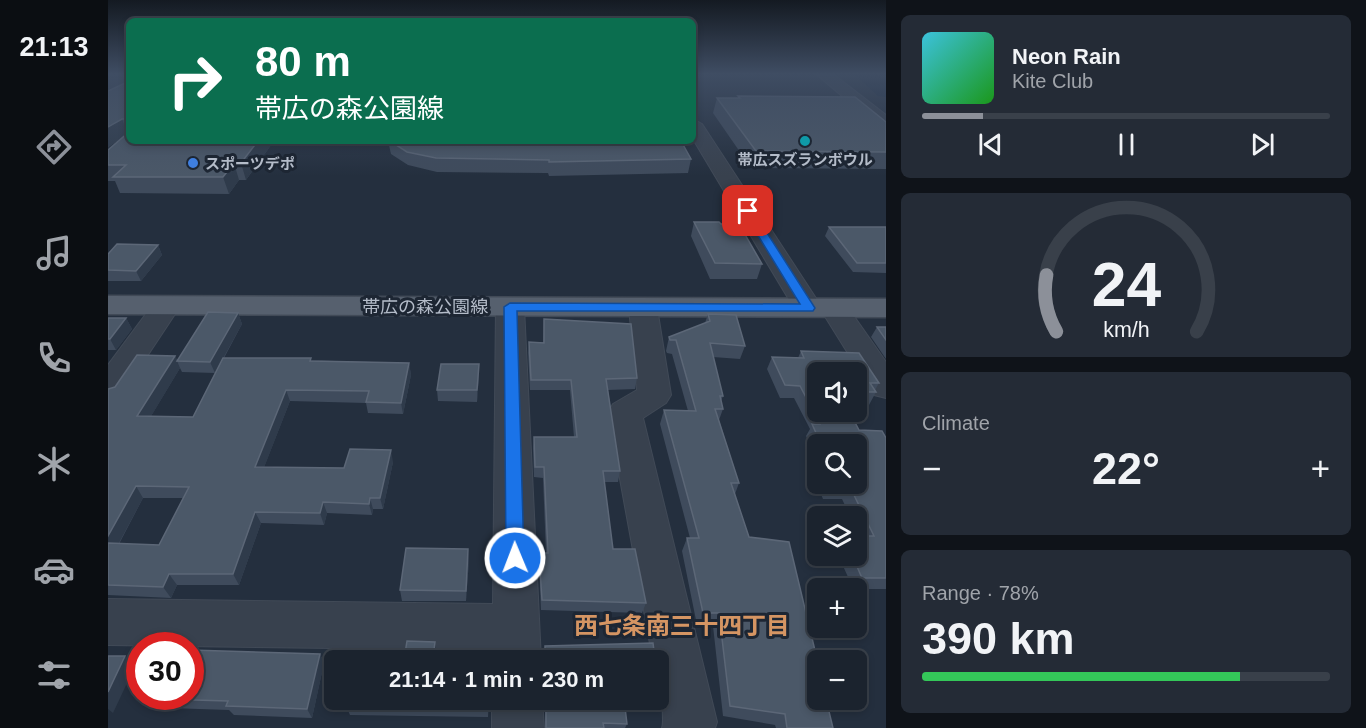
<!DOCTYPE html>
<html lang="en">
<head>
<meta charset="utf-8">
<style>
  body { margin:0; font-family:Arial,"Noto Sans JP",sans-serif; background:#242b36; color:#f1f3f6; height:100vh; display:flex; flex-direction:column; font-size:22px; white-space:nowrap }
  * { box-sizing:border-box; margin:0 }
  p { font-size:20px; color:#a0a4aa }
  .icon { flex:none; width:33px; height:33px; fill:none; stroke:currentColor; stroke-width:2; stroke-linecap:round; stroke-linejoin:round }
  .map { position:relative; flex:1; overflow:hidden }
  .drawer { display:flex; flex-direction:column; gap:15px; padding:15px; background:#0f1319; width:480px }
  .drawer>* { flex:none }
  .guide { position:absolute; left:18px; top:18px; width:570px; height:126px; border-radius:9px; box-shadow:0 3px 9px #0003,0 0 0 2px #39404a; background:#0b6e4f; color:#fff; overflow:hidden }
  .buttons { position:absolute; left:699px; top:362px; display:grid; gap:12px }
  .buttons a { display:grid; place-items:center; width:60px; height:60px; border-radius:9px; background:#1b232e; box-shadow:0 3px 9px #0003,0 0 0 2px #39404a; font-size:30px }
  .speed { position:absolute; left:18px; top:632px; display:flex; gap:12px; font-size:30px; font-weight:700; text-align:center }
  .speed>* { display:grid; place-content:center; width:78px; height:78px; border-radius:50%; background:#1b232e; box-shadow:0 3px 9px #0003,0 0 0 2px #39404a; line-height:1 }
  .speed .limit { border:9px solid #d22; background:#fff; color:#111 }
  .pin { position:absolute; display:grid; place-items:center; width:51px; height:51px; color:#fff; margin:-26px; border-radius:12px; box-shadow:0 3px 9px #0006 }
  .me { position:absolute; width:66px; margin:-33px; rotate:359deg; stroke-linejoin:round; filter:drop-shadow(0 0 4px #0008) }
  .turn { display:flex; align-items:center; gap:21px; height:126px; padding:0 30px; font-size:27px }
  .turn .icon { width:78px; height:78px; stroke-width:2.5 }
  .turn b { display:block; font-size:42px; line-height:51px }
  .big { font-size:45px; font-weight:700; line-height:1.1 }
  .drawer .tile { flex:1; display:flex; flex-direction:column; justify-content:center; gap:9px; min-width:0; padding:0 21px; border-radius:9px; background:#242b36 }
  .drawer .dial { align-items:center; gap:0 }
  .dial svg { height:156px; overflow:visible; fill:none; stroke:#39404a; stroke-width:7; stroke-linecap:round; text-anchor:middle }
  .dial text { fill:#f1f3f6; stroke:none }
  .song { display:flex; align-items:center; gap:18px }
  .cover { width:72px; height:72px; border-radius:9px; background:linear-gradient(135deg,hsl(190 70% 55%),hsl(120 70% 35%)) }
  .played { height:6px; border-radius:3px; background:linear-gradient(90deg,#8c9099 15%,#39404a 15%) }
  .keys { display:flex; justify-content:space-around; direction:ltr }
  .heat { display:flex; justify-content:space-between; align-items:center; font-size:33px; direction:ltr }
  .charge { height:9px; border-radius:4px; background:linear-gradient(90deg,#34c759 78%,#39404a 0) }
  .trip { position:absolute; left:216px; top:650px; width:345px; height:60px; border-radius:9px; background:#1b232e; box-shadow:0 3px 9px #0003,0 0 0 2px #39404a; font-weight:700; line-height:60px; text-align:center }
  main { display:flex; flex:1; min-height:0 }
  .dock { display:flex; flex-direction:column; width:108px; justify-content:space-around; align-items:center; background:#0b0e12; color:#a0a4aa }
  .dock .icon { width:42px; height:42px }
  .dock .active { color:#8c9099 }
  .dock b { font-size:27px; color:#f1f3f6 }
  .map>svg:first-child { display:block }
</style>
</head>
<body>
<main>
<nav class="dock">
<b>21:13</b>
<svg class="icon active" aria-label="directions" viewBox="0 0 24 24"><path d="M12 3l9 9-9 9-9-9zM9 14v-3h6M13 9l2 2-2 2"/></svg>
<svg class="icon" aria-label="music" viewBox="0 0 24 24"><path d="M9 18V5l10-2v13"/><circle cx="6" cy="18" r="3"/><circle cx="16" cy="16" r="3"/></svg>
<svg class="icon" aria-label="phone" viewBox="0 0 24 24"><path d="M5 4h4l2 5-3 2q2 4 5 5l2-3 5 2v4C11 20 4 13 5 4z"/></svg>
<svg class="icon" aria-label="climate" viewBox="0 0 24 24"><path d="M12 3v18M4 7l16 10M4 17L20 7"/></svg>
<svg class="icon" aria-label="car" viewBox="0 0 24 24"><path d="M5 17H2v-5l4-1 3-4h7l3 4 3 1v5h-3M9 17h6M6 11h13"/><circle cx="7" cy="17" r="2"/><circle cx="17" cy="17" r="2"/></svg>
<svg class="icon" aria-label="filters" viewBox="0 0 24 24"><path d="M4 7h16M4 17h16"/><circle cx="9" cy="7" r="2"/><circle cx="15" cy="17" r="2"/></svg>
</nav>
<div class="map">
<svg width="778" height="728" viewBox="0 0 778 728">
  <rect width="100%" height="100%" fill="#242f3e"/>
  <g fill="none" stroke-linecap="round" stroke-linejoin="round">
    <!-- river -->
    <path fill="#17263c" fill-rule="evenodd" d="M746 74H769L778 81V97L770 96Z"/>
    <!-- minor casing -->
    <g stroke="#414a57" stroke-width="2">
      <path id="minor" d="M708 74H725L778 115V129L772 128Z
        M585 119 594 124 713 306 716 302 726 300 736 302 778 362V398L766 395 713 310 710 314 700 316 690 314 686 308 585 139Z
        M59 297 69 299 73 305 12 397 0 401V365L49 299Z
        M402 299 412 301 416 307 433 660H385V650L0 645V599L385 604 388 307 392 301Z
        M535 300 545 302 549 308 563 395 558 403 535 418 609 722 607 728H554C558 718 550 675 550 660H545L500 413 505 404 529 390 521 308 525 302Z
        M384 699H434L436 728H384Z"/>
    </g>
    <!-- major casing -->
    <g stroke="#414a57" stroke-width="3">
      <path id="major" d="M0 296 778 299V317L0 314Z"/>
    </g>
    <!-- minor -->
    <use href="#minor" fill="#38414e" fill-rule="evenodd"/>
    <!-- major -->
    <use href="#major" fill="#56606e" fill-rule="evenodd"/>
  </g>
  <!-- wall -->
  <path fill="#3f4b5c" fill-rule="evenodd" d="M0 74H21V141H166L138 180H131L121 194 12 193 7 181H0V150L15 137 0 147Z
    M630 96 778 122V169L643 168 605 113 609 98H630Z
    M280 141H574V143L583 159 580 173 441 176 440 173 329 172 300 165 283 154Z
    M586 222 613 224 654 264 649 279H602L583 236Z
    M721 227H778V273L745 272 717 236Z
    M50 245 54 255 33 281H0V254Z
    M130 313 134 324 116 358 301 363 303 375 295 414 260 413 258 403 182 401 156 467 236 468 285 462 275 509H265L264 515 219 513 216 525 153 523 131 585H69L63 598 0 595V389L7 387 67 356 69 360ZM72 368 74 372 107 373 85 417 43 416ZM35 498H75L51 545 11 544Z
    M600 314 637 346 632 359 605 357 615 396 613 401 615 409 611 420 631 483 627 494 641 537 725 728H668L667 725 615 716 605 626 589 625 574 551 579 538H582L552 424 556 410 580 411 564 354 559 353 558 351 561 337 597 323Z
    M0 318H18L24 329 8 350H0Z
    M436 319 529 378 527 389 500 390 512 471 510 482H496L505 549 538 603 534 613 433 610 431 563V553H438L435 478 426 477 425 448 426 437H466L462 390H422L420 353 421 342H435Z
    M769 327H778V359L763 337Z
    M693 351 751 353 771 383 767 390 768 392 761 405 748 404V372H710V411H741L751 430 774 431 778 438V589H748V588H745L730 555H748V536H752L748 529V516H742L734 499H715L703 471 709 461 698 436 702 429 686 398H672L659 369 664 357 690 358ZM710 444H748V483H710Z
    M371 375 369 402 330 401 329 390Z
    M361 560 358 601H294L292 590Z
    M545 643 546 651 551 653 555 684 551 693 550 660H436L437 646Z
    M212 654 216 663 204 718 126 715 121 710 61 708 52 699Z
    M239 699H381L380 717 242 715 238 706Z
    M437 699H517L516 701 519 724 517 728H437Z"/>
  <!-- shaded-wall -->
  <path fill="#2f3b4b" d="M3 74H19L21 81 0 92V76Z
    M14 119 20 134 0 147V127Z
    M150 141H166L138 180 133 163Z
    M126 163 131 180 121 194 115 177Z
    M50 245 54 255 33 281 28 271Z
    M130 313 134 324 107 373 102 362Z
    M18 318 24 329 8 350 2 339Z
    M67 356 72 368 36 428 29 416Z
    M301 363 303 375 295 414 293 403Z
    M371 364V375L369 402V390Z
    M178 390 182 401 152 478 147 467Z
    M283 450 285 462 275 509 272 498Z
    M28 486 35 498 5 554 0 548V536Z
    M262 498 265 509 264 515 261 504Z
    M215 502 219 513 216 525 212 513Z
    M147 512 153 523 131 585 125 574Z
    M360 549 361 560 358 601V591Z
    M61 574 69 585 63 598 55 587Z
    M327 642 328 652V660L325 657Z
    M212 654 216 663 204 718 199 709Z
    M17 656 27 666 5 713 0 709V692Z"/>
  <!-- building -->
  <path fill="#4b5868" stroke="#5c6777" stroke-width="1.5" d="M16 74H21V124L17 123V119H14L0 127V91L17 83Z
    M630 96 747 97 778 122V152L648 151 609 98H632Z
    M21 132V141H150L133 163H126L115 177H5L18 165H0V150Z
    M282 141H573L583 159 441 162V160L328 158 299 152Z
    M586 222H611L613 224H631L654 264 607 263Z
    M721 227H778V263H749Z
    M9 244 50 245 28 271 0 270V254Z
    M100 312 130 313 102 362 69 361Z
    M600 314 628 315 637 346 602 343 615 396H612L615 409H607L631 483H623L641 537 681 542 710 663V699H718L725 728H679L677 714 622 706 611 613H595L579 538H591L556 410 588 411 568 340H562L561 337 602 321Z
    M0 318H18L2 339H0Z
    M436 319 523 324 529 378 498 379 512 471H495L505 549H527L538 603 434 600 431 553H440L436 467H427L426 437H469L463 380H423L421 342 436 343Z
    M769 327H778V340Z
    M693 351 751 353 771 383H762L768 392H748V372H710V411H741L751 430 774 431 778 438V578H754L744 555H748V536H766L742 487 723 486 721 483H748V444H713L704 424H712L692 386 677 385 664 357 696 358Z
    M29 355 67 356 29 416 85 417 115 358H203L202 361 301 363 293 403 258 402 261 391 178 390 147 467 236 468 242 449 283 450 272 498H262L261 504 215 502 212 513 147 512 125 574H61L55 587 0 585V543L51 545 81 487 28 486 0 536V389L7 387Z
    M333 364H371L369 390H329Z
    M298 548 360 549 358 591 292 590Z
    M299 641 327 642 325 657 381 658V660H296Z
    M545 643 546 651 551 653 555 684H550V660H437V646Z
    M82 650 212 654 199 709 118 706 120 701 52 699 53 696H82Z
    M0 656H17L0 692Z
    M239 699H380V708L238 706Z
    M438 699H516L519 724 495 723 496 728H438Z"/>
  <!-- sky -->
  <linearGradient id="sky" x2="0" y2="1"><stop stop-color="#141a22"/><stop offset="0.42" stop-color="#3f4d63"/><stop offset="1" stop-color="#3f4d63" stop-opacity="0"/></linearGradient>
  <rect width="778" height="176" fill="url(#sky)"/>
  <!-- route -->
  <path fill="#1a73e8" stroke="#114b97" stroke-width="1.5" d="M640 208 645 211 707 308 705 311H409L416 558 413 564 407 567 400 564 398 558 396 307 402 303 692 304 635 211Z"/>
  <!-- markers -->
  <circle fill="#0f9aa8" stroke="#1d2633" stroke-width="2" cx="697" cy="141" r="6"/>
  <circle fill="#3f7fe0" stroke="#1d2633" stroke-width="2" cx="85" cy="163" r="6"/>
  <g text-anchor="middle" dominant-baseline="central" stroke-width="6" stroke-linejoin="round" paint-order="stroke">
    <!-- far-poi labels -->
    <g font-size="15" font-weight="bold" fill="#b4bcc9" stroke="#1d2633">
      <text x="697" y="159">帯広スズランボウル</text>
      <text x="97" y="163" text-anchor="start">スポーツデポ</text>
    </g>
    <!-- street labels -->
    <g font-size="18" fill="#b4bcc9" stroke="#1d2633">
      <text x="317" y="307">帯広の森公園線</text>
    </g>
    <!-- near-neighbourhood labels -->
    <g font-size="24" font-weight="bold" fill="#d59563" stroke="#1d2633">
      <text x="574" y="625">西七条南三十四丁目</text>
    </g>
  </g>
</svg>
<div class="buttons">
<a><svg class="icon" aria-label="sound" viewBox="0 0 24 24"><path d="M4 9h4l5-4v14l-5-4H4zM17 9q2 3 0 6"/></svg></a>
<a><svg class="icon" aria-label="search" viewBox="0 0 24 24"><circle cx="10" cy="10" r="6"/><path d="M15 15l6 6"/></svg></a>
<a><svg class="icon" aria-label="layers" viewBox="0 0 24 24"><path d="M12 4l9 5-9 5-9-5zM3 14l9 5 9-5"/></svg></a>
<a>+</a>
<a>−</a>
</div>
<div class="speed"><div class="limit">30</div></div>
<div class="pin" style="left:640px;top:211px;background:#d93025"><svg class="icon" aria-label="arrive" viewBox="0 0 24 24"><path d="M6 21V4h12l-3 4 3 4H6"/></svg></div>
<svg class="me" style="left:407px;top:558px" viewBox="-20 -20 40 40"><circle r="17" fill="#1a73e8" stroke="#fff" stroke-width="3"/><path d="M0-11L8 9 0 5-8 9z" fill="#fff"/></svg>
<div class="trip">21:14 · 1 min · 230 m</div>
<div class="guide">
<div class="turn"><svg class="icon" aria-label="right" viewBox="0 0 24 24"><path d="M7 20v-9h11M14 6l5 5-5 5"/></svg><div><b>80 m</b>帯広の森公園線</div></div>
</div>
</div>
<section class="drawer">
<div class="tile">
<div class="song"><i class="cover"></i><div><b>Neon Rain</b><p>Kite Club</p></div></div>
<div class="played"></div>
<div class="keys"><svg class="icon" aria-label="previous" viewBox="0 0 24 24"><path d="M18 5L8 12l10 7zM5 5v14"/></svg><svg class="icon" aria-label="pause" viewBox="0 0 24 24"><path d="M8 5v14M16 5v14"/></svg><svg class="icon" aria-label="next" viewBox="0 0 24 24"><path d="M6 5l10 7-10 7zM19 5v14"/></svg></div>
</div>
<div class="tile dial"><svg viewBox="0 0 100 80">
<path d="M14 69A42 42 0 1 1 86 69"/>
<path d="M14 69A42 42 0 0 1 9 40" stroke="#8c9099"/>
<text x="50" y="56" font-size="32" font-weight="700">24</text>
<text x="50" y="72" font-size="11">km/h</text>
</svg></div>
<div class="tile"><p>Climate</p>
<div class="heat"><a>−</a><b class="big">22°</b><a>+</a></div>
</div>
<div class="tile"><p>Range · 78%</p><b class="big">390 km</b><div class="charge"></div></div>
</section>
</main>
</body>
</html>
